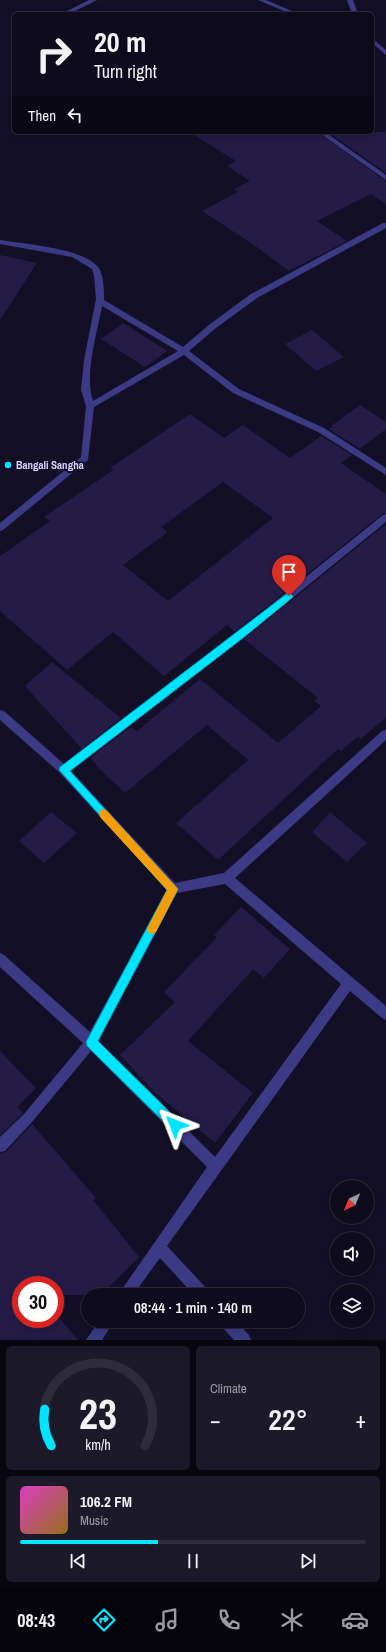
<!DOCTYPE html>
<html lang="en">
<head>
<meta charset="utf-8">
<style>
  body { margin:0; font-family:"Archivo Narrow",sans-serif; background:#1c1929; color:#f1f3f6; height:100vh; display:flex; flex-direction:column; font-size:15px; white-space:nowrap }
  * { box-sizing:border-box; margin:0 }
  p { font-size:13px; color:#9b9ba3 }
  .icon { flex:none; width:22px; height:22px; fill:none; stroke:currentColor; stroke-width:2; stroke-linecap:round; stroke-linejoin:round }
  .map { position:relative; height:1340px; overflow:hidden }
  .panel { display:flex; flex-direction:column; gap:6px; padding:6px; background:#08060f; flex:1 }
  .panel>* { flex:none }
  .banner { position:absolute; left:12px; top:12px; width:362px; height:122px; border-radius:6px; box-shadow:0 2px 10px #0003,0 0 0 1px #2e2b3b; background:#0e0b1c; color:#f1f3f6; overflow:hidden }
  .needle { width:26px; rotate:223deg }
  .tools { position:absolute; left:330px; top:1180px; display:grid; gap:8px }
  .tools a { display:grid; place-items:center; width:44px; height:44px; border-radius:50%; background:#0e0b1c; box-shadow:0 2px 10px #0003,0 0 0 1px #2e2b3b; font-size:20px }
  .speed { position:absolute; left:12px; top:1276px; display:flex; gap:8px; font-size:20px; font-weight:700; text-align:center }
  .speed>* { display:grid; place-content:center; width:52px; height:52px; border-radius:50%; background:#0e0b1c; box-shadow:0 2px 10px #0003,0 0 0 1px #2e2b3b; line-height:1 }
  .speed .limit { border:6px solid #d22; background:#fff; color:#111 }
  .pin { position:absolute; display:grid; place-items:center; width:34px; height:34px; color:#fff; margin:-41px -17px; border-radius:50% 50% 50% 0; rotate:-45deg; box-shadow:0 0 4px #0007 }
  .pin .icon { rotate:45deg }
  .me { position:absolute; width:44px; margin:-22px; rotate:315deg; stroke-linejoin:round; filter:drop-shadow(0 0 3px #0008) }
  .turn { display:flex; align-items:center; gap:14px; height:84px; padding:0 16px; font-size:18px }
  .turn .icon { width:52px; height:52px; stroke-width:2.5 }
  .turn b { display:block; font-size:28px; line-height:34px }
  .then { display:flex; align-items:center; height:38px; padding:0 16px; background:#0003; gap:8px; font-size:15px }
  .big { font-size:30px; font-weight:600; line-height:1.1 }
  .panel .widget { flex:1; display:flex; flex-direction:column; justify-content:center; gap:6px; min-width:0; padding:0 14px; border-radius:6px; background:#1c1929 }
  .panel .dial { align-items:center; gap:0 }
  .dial svg { height:104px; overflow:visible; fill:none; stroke:#2e2b3b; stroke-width:7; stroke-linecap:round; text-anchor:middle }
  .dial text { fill:#f1f3f6; stroke:none }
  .song { display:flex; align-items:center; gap:12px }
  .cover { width:48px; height:48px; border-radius:6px; background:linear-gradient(135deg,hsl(310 70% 55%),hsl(40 70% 35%)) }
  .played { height:4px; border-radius:2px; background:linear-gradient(90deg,#00e5ff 40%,#2e2b3b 40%) }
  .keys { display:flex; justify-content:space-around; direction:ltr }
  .heat { display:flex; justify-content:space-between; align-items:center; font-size:22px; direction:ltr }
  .panel .tiles { flex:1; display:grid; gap:6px; grid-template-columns:1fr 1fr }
  .widget:last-child { grid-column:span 2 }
  .trip { position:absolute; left:81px; top:1288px; width:224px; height:40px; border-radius:20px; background:#0e0b1c; box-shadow:0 2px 10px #0003,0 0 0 1px #2e2b3b; font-weight:600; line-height:40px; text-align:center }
  .menu { display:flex; height:64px; justify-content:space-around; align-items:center; background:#06040b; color:#9b9ba3 }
  .menu .icon { width:28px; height:28px }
  .menu .current { color:#00e5ff }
  .menu b { font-size:18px; color:#f1f3f6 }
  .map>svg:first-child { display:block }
</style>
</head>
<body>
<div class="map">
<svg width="386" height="1340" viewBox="0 0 386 1340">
  <rect width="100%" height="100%" fill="#130f26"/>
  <!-- building -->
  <path fill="#241b47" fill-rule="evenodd" d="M189 132H317L386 181V204L371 194 317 221 347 241 289 271 254 245 202 211 238 192 234 189 250 181 227 166 236 161Z
    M328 132H386V173Z
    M0 255 37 263 0 320Z
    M123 323 167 351 145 367 101 339Z
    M312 330 344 357 316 371 285 344Z
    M360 405 386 422V429L360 449 329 429 333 427 331 426Z
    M190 414 224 438 243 425 290 458 321 436 352 455 341 463 386 494V513L382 514 235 632 227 625 164 676 113 632 67 670 0 611V556L50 521 44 517 113 470 110 468ZM223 482 273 518 168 601 123 565 168 532 161 527Z
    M386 524V717L361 739 358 736 341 751 338 749 218 860 176 823 248 760 207 725 125 793 95 765 96 764 90 758 131 727 137 731 200 679 278 743 321 706 314 701 318 698 244 639Z
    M52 662 121 718 82 749 25 686Z
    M51 812 77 833 44 863 19 841Z
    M330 812 367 843 347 862 312 832Z
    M241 907 290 949 264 978 253 969 188 1041 253 1093 215 1143 153 1091 120 1055 175 1002 164 992 217 937 214 935Z
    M0 1051 36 1088 17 1107 23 1113 0 1135Z
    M32 1124 96 1198 93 1200 139 1257 101 1295H55V1285H21V1319H55V1313L78 1340H0V1153L6 1152Z"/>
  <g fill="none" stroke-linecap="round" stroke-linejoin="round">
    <!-- minor -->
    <path fill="#3d3a85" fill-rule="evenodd" d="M89 0H97L69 14H61Z
      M258 0H266L299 14H291Z
      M347 0H353L358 14H352Z
      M372 38 386 50V55L372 43Z
      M318 132H325L386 175V180Z
      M383 223H386V228L257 298 216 328 189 351 239 389 324 428 386 468V475L318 432 233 393 184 355 94 407 88 460 3 530 0 531V523L81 457 86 406 81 390 84 360 96 299 94 276 92 269 72 257 0 244V240C24 244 83 248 98 267 104 274 104 291 104 300L183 347 210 324 251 294ZM102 306 178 351 93 401C84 374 97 334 102 306Z
      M386 514V522L243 638 71 771 175 883 224 873 382 731 386 730V740L235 878 386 1006V1020L382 1018 350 991 167 1246 208 1290 210 1295H194L160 1258 133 1295H118L207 1167 91 1051 32 1122 5 1151 0 1152V1137L24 1114 83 1043 0 967V953L4 955 90 1032 167 890 60 773 0 720V710L4 711 64 764 237 632 383 515ZM225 884 341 984 215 1157 98 1041 177 893Z
      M99 1321H114L102 1340H86Z
      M219 1321H236L249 1335 251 1340H234L221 1326Z"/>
  </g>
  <!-- route -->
  <path fill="#00e5ff" stroke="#0095a6" d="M289 592 293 596 292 598 243 638 70 771 178 889 98 1041 179 1121 180 1125 179 1129 175 1131 171 1129 87 1046 86 1042 167 890 59 770 60 767Z"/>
  <!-- slow -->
  <path fill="#f59e0b" d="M104 809 107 811 178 889 156 932 152 934 148 932 147 929 167 890 100 817 99 814 100 811Z"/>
  <!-- markers -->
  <circle fill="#00e5ff" stroke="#130f26" stroke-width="1.5" cx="8" cy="465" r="4"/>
  <g text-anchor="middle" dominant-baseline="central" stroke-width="4" stroke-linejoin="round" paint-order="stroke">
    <!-- poi labels -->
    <g font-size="11" font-weight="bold" fill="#d9d4ff" stroke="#130f26" text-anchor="start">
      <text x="16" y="465">Bangali Sangha</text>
    </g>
  </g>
</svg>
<div class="tools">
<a><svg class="needle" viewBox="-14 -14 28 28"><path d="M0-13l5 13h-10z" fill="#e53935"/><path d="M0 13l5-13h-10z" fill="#9b9ba3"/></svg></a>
<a><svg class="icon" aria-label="sound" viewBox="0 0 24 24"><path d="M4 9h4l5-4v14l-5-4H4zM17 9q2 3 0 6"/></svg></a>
<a><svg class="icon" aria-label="layers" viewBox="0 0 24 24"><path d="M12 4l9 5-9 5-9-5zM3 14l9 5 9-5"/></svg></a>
</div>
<div class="speed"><div class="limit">30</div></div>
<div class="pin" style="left:289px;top:596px;background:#d93025"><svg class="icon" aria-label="arrive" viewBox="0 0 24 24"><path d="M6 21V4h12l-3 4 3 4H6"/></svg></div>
<svg class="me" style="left:175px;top:1125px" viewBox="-20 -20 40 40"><path d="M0-17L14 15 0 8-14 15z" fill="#00e5ff" stroke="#fff" stroke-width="4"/></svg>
<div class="trip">08:44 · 1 min · 140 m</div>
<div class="banner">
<div class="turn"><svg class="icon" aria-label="right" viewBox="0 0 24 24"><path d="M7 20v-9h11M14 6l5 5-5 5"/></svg><div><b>20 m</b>Turn right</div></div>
<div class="then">Then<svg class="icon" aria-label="left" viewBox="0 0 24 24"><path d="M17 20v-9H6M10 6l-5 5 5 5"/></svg></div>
</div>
</div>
<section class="panel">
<div class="tiles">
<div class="widget dial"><svg viewBox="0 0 100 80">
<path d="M14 69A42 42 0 1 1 86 69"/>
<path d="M14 69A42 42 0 0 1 9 41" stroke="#00e5ff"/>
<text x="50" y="56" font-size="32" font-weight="700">23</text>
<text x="50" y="72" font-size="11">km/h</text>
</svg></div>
<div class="widget"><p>Climate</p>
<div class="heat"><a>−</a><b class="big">22°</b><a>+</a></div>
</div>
<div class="widget">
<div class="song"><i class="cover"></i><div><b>106.2 FM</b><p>Music</p></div></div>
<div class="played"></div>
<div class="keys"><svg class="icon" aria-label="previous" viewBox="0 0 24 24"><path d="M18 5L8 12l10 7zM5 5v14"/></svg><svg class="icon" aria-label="pause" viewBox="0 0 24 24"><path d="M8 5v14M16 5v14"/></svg><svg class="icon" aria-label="next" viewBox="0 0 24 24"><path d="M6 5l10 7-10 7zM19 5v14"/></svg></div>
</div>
</div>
</section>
<nav class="menu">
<b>08:43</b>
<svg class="icon current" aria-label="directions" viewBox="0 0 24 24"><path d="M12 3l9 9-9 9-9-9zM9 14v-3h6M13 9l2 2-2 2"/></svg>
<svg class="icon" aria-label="music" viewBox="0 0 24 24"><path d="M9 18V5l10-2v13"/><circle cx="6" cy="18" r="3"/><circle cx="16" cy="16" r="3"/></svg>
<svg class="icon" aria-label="phone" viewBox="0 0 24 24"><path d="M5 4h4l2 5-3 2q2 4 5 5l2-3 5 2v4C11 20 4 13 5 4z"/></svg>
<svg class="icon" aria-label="climate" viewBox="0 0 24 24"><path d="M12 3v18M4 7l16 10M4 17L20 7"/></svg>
<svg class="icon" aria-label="car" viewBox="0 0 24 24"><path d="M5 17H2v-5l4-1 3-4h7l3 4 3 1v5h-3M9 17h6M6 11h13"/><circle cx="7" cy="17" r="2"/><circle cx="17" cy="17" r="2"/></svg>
</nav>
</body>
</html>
